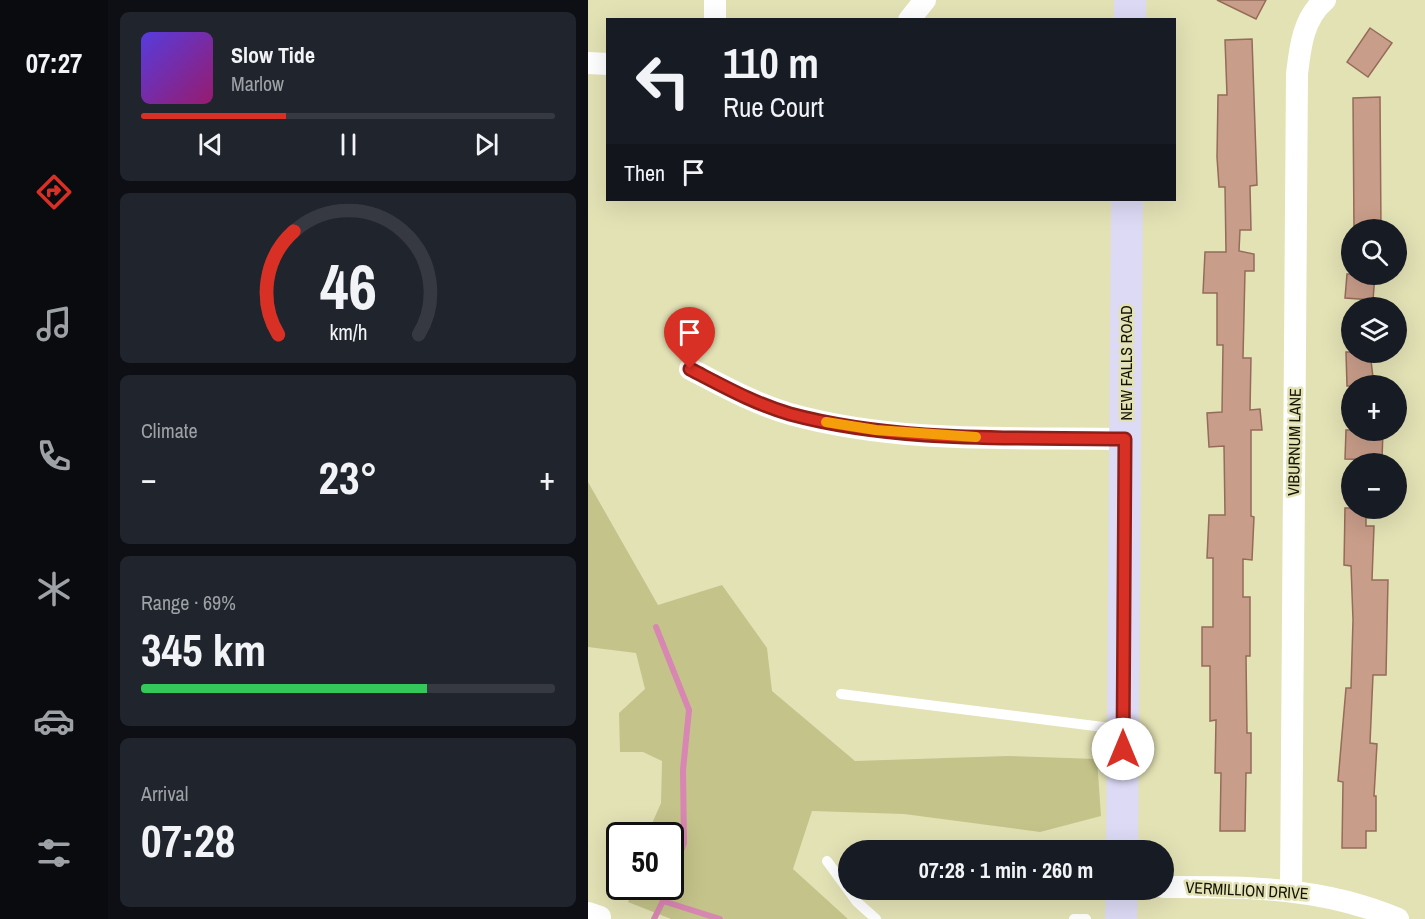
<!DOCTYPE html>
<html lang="en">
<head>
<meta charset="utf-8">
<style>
  body { margin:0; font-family:"Archivo Narrow",sans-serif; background:#20242c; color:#f1f3f6; height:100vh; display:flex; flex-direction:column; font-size:22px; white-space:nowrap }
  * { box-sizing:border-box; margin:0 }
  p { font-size:20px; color:#9ea1a6 }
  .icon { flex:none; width:33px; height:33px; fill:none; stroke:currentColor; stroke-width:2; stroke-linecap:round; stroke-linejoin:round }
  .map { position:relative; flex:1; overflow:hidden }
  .side { display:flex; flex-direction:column; gap:12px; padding:12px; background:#0d0f14; width:480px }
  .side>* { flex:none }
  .guide { position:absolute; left:18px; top:18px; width:570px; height:183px; border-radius:0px; box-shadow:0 6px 24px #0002; background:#171b24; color:#f1f3f6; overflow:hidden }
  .tools { position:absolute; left:753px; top:219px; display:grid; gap:12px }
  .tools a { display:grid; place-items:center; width:66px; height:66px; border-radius:50%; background:#171b24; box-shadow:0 6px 24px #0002; font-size:30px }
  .speed { position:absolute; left:18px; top:822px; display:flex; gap:12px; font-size:30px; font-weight:700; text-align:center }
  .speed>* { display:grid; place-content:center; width:78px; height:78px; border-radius:50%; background:#171b24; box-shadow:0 6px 24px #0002; line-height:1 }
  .speed .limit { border:3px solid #111; border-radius:9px; background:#fff; color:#111 }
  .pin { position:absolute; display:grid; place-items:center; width:51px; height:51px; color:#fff; margin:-62px -26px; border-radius:50% 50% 50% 0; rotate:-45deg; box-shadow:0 0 6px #0007 }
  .pin .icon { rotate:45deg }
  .me { position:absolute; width:66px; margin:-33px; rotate:0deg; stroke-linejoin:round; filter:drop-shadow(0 0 4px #0008) }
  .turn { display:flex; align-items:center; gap:21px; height:126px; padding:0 18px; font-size:27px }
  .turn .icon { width:78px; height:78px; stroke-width:2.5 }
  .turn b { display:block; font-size:42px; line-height:51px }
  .then { display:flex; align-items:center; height:57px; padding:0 18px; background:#0003; gap:12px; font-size:22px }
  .big { font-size:45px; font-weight:700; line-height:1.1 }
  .side .tile { flex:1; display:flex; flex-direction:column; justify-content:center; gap:9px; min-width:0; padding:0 21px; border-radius:9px; background:#20242c }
  .side .dial { align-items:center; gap:0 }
  .dial svg { height:156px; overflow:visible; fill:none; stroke:#363941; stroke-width:7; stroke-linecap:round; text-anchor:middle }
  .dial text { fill:#f1f3f6; stroke:none }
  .song { display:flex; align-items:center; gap:18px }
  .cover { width:72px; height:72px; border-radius:9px; background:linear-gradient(135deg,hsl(250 70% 55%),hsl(320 70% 35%)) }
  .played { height:6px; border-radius:3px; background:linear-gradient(90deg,#d93025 35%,#363941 35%) }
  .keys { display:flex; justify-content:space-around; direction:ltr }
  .heat { display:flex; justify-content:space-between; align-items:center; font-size:33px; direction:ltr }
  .charge { height:9px; border-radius:4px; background:linear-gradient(90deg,#34c759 69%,#363941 0) }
  .trip { position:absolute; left:250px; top:840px; width:336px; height:60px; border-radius:30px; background:#171b24; box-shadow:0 6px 24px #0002; font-weight:700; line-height:60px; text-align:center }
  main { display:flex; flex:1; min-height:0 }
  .dock { display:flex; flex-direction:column; width:108px; justify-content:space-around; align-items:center; background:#090b0e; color:#9ea1a6 }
  .dock .icon { width:42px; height:42px }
  .dock .current { color:#d93025 }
  .dock b { font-size:27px; color:#f1f3f6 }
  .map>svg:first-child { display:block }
</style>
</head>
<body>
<main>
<nav class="dock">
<b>07:27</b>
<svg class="icon current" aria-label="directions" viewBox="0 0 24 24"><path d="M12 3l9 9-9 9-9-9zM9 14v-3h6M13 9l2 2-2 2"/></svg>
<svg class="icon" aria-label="music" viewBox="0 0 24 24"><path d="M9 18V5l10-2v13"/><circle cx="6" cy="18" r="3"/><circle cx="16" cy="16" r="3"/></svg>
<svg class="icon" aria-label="phone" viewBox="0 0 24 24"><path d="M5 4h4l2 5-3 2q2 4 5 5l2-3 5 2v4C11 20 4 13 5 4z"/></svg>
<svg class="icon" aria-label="climate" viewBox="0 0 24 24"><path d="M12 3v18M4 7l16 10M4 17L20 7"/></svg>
<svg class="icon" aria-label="car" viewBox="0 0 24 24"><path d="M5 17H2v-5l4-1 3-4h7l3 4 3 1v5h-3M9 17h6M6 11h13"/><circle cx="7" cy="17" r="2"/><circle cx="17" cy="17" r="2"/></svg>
<svg class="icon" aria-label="filters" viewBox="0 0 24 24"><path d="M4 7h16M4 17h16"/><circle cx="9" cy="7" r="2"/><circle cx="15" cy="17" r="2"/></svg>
</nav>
<section class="side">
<div class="tile">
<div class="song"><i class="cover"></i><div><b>Slow Tide</b><p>Marlow</p></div></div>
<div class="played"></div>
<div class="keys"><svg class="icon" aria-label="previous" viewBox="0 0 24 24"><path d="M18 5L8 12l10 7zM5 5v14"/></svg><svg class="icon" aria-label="pause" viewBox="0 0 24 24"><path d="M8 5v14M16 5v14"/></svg><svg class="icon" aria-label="next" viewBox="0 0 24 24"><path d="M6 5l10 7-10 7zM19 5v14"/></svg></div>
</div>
<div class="tile dial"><svg viewBox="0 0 100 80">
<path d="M14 69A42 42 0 1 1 86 69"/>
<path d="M14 69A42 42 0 0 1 22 16" stroke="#d93025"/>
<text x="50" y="56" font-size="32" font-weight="700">46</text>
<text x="50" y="72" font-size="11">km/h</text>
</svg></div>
<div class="tile"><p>Climate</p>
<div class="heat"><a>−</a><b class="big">23°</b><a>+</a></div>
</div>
<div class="tile"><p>Range · 69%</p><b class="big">345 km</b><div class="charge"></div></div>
<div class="tile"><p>Arrival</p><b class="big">07:28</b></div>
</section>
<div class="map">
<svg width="837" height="919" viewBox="0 0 837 919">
  <rect width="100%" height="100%" fill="#e3e2b5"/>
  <!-- green -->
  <path fill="#c4c38a" d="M0 482 70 605 134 585 179 648 184 691 267 761 420 756 509 759 513 816 452 832 316 814 224 811 205 869 260 919H83L40 902 49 887 82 886V836L59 835 73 803 74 761 55 752H32L31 713 57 689 48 653 0 647Z"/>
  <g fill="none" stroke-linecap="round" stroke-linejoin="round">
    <!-- stream -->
    <path stroke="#d886b2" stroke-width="6" d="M68 627 101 710 95 770 96 843 82 880
      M75 901 80 886
      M66 919 75 901 132 919"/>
  </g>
  <!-- building -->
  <path fill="#c89d89" stroke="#946c59" stroke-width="1.5" d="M629 0H678L668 19Z
    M782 28 804 43 780 77 759 62Z
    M664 39 669 185 662 186 663 230H652L651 251 666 254V271H657L655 358H663L662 410 672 409 674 430H663V516L666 517 664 560 655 559V597H662V656H658L659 733H663V773H658L657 831H632L633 773H627L628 720 622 721V666H614V627H625V558H619L621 515H637L636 446 621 447 619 413 634 412 635 345H629V293H615L617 252H638L637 187H631L629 157 630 95H639L637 40Z
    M792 97 793 230H766L765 98Z
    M759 274H787L785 300 757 298Z
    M758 352H782L786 386H759Z
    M758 430H795L794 460 757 459Z
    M757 508H778V526H786L784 580H800L798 675H785L782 743 789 744 786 796H788V831H778V848H754L755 782 750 781 758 688H763L765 620 763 566 756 565Z"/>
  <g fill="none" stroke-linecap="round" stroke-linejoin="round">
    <!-- lane -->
    <path stroke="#fff" stroke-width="10" d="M253 694 531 729
      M239 861 269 902 288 919
      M486 919H498"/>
    <!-- street -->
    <path stroke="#fff" stroke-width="22" d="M127 20V0
      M321 20 337 0
      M0 63 20 64
      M102 369C135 386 167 404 202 414 310 444 426 437 537 439
      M576 887C659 887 732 886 810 919
      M703 891 709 74C712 48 715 18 737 0
      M0 913 12 917"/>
    <!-- secondary -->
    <path stroke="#dcdaf5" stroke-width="32" d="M542 20V0
      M534 850 539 200
      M533 919 534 890"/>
  </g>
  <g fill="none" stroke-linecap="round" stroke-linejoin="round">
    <!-- route casing -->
    <g stroke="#8d1f18" stroke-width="15">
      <path id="route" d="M102 369C135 386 167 404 202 414 310 443 426 437 537 439L535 749"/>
    </g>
    <!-- route -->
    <use href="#route" stroke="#d93025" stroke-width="10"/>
    <!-- slow -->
    <path stroke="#f59e0b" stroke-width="10" d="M238 422 288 430 388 437"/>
  </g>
  <g text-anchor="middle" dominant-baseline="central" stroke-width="5" stroke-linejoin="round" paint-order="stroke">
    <!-- street labels -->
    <g font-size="16" fill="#131203" stroke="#e3e2b5">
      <text transform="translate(538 363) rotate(-90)">NEW FALLS ROAD</text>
      <text transform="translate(706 442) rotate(-89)">VIBURNUM LANE</text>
      <text transform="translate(659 890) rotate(3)">VERMILLION DRIVE</text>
    </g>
  </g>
</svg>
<div class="tools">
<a><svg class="icon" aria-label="search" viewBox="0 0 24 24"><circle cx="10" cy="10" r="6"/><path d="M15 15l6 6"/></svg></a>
<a><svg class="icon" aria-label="layers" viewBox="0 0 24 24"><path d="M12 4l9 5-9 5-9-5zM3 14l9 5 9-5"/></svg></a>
<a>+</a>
<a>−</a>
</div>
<div class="speed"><div class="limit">50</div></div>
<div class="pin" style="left:102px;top:369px;background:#d93025"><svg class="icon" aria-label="arrive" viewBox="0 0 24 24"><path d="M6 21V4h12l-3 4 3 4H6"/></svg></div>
<svg class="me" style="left:535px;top:749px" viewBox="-20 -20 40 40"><circle r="19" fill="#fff"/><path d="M0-13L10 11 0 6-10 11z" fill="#d93025"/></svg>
<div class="trip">07:28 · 1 min · 260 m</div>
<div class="guide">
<div class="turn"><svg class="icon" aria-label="left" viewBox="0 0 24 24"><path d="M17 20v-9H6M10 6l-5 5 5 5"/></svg><div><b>110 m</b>Rue Court</div></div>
<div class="then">Then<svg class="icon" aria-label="arrive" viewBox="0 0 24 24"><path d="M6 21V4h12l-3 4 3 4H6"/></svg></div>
</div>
</div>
</main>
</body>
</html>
